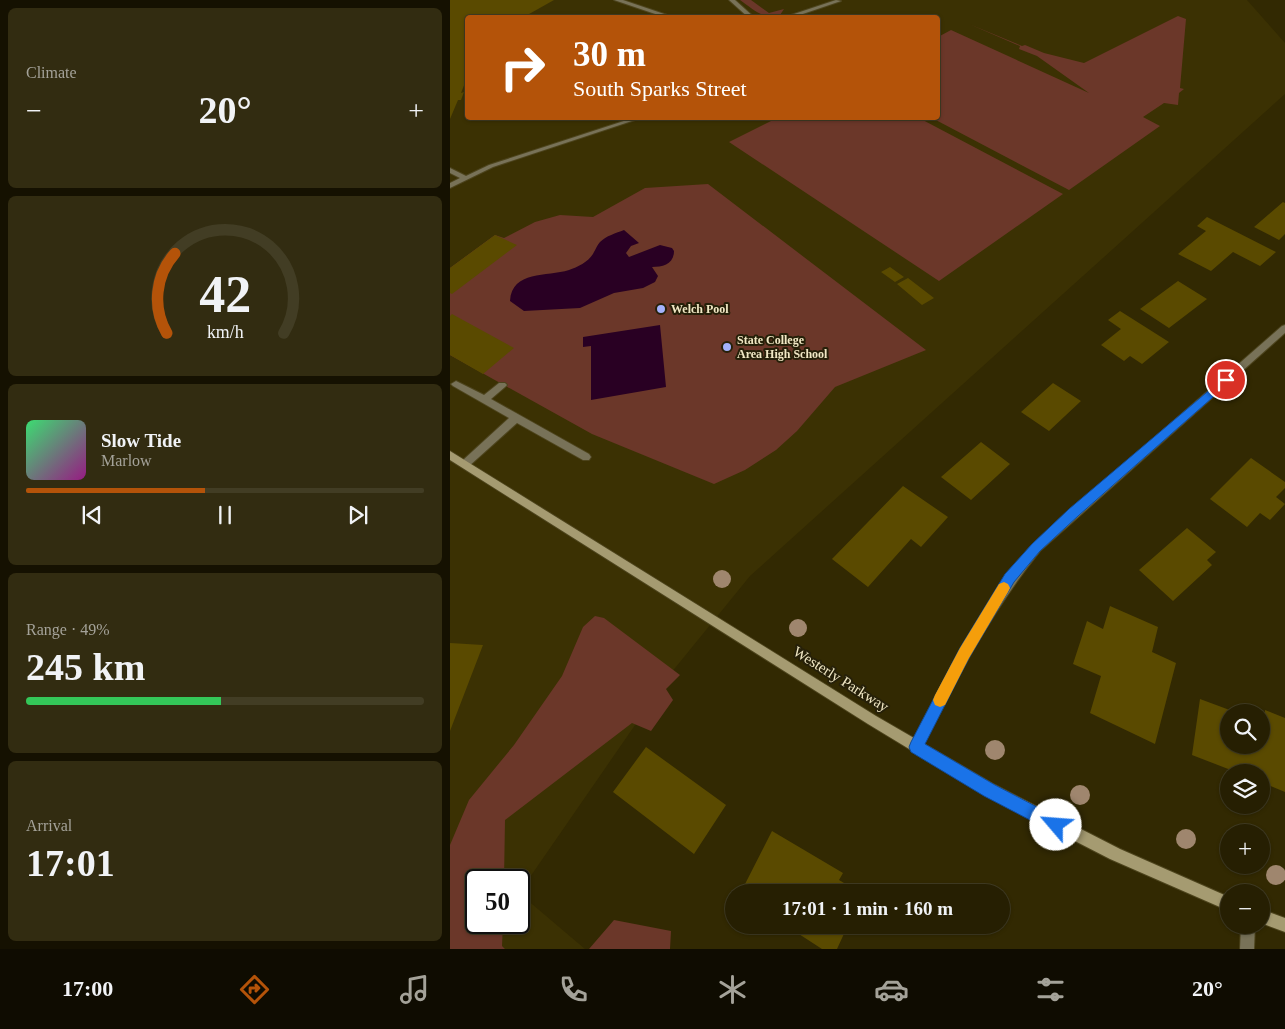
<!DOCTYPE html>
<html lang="en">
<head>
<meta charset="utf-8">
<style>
  body { margin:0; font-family:"Times New Roman",serif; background:#322c11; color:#f1f3f6; height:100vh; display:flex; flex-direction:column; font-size:19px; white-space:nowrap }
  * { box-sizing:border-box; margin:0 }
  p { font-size:16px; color:#a4a299 }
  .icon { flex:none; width:28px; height:28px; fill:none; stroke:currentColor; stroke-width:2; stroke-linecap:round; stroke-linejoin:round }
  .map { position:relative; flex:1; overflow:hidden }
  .side { display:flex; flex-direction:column; gap:8px; padding:8px; background:#151101; width:450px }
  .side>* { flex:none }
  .top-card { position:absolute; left:15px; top:15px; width:475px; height:105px; border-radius:5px; box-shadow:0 1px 4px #0004,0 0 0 1px #423d24; background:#b45309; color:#fff; overflow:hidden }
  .buttons { position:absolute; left:770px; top:704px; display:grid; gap:10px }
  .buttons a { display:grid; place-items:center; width:50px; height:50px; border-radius:50%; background:#261f02; box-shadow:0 1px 4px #0004,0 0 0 1px #423d24; font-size:25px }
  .speed { position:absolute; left:15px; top:869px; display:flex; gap:10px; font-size:25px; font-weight:700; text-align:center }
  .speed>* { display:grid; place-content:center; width:65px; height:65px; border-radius:50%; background:#261f02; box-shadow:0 1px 4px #0004,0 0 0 1px #423d24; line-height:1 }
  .speed .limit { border:2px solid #111; border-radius:8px; background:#fff; color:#111 }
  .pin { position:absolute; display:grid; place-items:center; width:42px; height:42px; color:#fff; margin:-21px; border:2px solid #fff; border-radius:50%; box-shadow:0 1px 5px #0007 }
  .me { position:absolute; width:55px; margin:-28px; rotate:297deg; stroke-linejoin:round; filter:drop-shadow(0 0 4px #0008) }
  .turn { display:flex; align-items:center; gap:18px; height:105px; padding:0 25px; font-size:22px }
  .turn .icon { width:65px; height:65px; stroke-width:2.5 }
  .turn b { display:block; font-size:35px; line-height:42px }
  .big { font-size:38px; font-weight:700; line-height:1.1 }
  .side .widget { flex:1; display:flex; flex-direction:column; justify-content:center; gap:8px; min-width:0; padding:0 18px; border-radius:8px; background:#322c11 }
  .side .dial { align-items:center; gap:0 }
  .dial svg { height:130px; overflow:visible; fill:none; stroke:#423d24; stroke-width:7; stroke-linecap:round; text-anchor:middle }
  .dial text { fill:#f1f3f6; stroke:none }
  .song { display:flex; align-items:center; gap:15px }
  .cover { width:60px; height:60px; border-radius:8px; background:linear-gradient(135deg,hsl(140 70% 55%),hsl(310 70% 35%)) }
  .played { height:5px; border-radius:2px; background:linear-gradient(90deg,#b45309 45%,#423d24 45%) }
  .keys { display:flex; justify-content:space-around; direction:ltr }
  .heat { display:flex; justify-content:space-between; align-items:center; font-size:28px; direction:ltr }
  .charge { height:8px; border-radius:4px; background:linear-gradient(90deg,#34c759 49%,#423d24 0) }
  .trip { position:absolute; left:275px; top:884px; width:285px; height:50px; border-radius:25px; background:#261f02; box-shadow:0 1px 4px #0004,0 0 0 1px #423d24; font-weight:700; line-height:50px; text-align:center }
  .dock { display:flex; height:80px; justify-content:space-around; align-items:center; background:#0f0c01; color:#a4a299 }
  .dock .icon { width:35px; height:35px }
  .dock .current { color:#b45309 }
  .dock b { font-size:22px; color:#f1f3f6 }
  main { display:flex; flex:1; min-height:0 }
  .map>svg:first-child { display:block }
</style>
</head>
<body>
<main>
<section class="side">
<div class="widget"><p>Climate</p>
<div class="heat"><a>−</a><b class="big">20°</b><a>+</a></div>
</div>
<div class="widget dial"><svg viewBox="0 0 100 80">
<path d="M14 69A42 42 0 1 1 86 69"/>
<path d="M14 69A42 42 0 0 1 19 20" stroke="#b45309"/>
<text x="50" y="56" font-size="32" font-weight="700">42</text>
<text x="50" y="72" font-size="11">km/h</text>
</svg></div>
<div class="widget">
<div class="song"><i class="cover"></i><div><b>Slow Tide</b><p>Marlow</p></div></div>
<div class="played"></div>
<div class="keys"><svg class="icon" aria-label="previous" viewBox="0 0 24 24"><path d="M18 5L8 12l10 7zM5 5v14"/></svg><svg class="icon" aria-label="pause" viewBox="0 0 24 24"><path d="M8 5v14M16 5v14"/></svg><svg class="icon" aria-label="next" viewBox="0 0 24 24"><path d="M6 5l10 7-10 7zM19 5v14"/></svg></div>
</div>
<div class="widget"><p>Range · 49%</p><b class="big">245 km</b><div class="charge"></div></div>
<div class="widget"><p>Arrival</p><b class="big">17:01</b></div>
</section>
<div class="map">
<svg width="835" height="949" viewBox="0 0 835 949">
  <rect width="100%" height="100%" fill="#322902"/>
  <!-- built -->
  <path fill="#3b3103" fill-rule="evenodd" d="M0 0H797L835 43V94L300 576 221 673 69 893 135 949H0ZM18 18H488V118H18ZM26 880H69V922H26Z"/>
  <!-- green -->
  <path fill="#6b3729" d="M290 0H301L319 13 334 9 330 15C314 21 303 9 290 0Z
    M728 16 736 19 730 88 734 89 729 93 728 105 714 103 693 117 710 126 619 190 482 118H488V37L501 30 639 93 587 56 569 49 570 46 519 24 572 46 575 45 594 53 634 63Z
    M327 118H469L613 194 489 281 279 142Z
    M258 184 476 350 385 387 347 431 326 450 295 470 264 484 142 434 0 355V268L45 235 54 238 85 222 110 215 143 217 195 188Z
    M145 616 154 618 230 675 216 689 223 700 201 731 182 723 55 820 54 880H26V922L53 923 52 946 55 949H0V845L19 800 64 745 112 676 133 627Z
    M164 920 221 931 220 949H139Z"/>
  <!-- water -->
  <path fill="#290023" d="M174 230 189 243 181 246 176 253 179 257 210 245 222 248 224 251C224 264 213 267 202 267L208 276 205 282 193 288 164 293 130 308 74 311 60 301C62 270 97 277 119 270 128 267 140 261 144 252 146 249 147 245 150 242 156 236 166 233 174 230Z
    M210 325 216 387 141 400V346L133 347V337Z"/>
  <!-- building -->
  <path fill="#5a4a00" d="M0 0H104L72 18H18V83H15L11 93 14 92 11 100H8L0 119Z
    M833 202 835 203V234L829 240 804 227Z
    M757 217 826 252 810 266 783 252 761 271 728 254 756 231 747 226Z
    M45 235 67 245 2 294 0 293V268Z
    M440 267 454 277 445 282 431 272Z
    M458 278 484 298 472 305 447 284Z
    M728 281 757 299 719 328 690 309Z
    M670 311 719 342 692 364 680 356 674 361 651 345 671 329 658 320Z
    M2 314 64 348 33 374 0 355V316Z
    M603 383 631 401 599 431 571 412Z
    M531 442 560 464 521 500 491 477Z
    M801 458 835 482V488L826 497 835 504 820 520 810 513 797 527 760 499Z
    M453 486 498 517 471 547 461 539 418 587 382 559Z
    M737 528 766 552 757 560 762 565 723 601 689 570Z
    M660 606 708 627 702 652 726 663 705 744 640 713 651 676 623 664 637 621 653 629Z
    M0 643 33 645 0 731Z
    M750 699 785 712H779V745H811V723L814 724 815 710 835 718V792L811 782V772H786L742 755Z
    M196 747 276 805 244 854 163 792Z
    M322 831 393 873 389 880 409 892H297L292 890Z
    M335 925H398L387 949H372Z"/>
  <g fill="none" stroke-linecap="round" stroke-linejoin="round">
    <!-- service casing -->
    <g stroke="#4d441d" stroke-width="2">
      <path id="service" d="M164 0H173L226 18H217Z
        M279 0H285L305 18H299Z
        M386 0 391 1 341 18H332Z
        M183 118H191L43 167 0 188V183L10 178 0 173V168L16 176 39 165Z
        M6 381 34 395 49 383H55L57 385 55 387 41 399 139 454 141 457 139 460H133L67 423 18 467H12L10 464 12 461 59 418 3 386 1 384Z"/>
    </g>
    <!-- minor casing -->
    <g stroke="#4d441d" stroke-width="2">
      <path id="minor" d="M835 325V333L590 551C540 613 505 681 470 751L466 753 462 751 460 747 462 743 502 665 531 615 564 567 582 545 832 326Z"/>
    </g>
    <!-- tertiary casing -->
    <g stroke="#4d441d" stroke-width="2">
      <path id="tertiary" d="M791 925H805L804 949H790Z"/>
    </g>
    <!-- secondary casing -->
    <g stroke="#4d441d" stroke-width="2">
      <path id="secondary" d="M0 451 426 716 545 785 670 849 779 897V911L660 859 535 795 418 724 0 460Z
        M811 909 835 918V932L811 923Z"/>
    </g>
    <!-- service -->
    <use href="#service" fill="#787258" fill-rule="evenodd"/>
    <!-- minor -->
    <use href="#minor" fill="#787258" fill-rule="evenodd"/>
    <!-- tertiary -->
    <use href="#tertiary" fill="#787258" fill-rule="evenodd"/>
    <!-- secondary -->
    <use href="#secondary" fill="#a59b71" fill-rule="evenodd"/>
  </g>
  <!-- trees -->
  <g fill="#9f866e">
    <circle cx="272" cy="579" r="9"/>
    <circle cx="348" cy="628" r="9"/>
    <circle cx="545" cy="750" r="10"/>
    <circle cx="630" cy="795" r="10"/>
    <circle cx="736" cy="839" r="10"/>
    <circle cx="826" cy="875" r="10"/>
  </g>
  <!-- route -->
  <path fill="#1a73e8" stroke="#114b97" d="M776 376 779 377V383L628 516 590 551 564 582 519 658 475 744 545 785 612 820 614 825 612 831 606 833 601 831 534 796 461 752 459 747 461 742 510 648 555 574 582 544 619 509Z"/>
  <!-- slow -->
  <path fill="#f59e0b" d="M554 582 558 584 560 588 558 592 519 658 495 705 490 707 485 705 483 700 485 695 510 648 549 584Z"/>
  <!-- markers -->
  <g fill="#a4b2fc" stroke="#262009" stroke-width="2">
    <circle cx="211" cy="309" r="5"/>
    <circle cx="277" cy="347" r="5"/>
  </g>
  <g text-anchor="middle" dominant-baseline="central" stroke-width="4" stroke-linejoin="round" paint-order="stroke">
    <!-- poi labels -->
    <g font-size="12" font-weight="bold" fill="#f1e8c5" stroke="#262009" text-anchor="start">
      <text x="221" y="309">Welch Pool</text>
      <text x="287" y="340">State College<tspan x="287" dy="14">Area High School</tspan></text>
    </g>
    <!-- near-street labels -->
    <g font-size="15" fill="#f1e8c5" stroke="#262009">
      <text transform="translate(391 679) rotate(32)">Westerly Parkway</text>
    </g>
  </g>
</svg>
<div class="buttons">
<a><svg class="icon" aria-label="search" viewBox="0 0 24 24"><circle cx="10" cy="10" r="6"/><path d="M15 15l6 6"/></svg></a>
<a><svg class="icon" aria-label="layers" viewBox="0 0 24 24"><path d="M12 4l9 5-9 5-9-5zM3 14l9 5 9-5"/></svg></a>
<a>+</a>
<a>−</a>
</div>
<div class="speed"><div class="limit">50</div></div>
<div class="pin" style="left:776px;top:380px;background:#d93025"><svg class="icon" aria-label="arrive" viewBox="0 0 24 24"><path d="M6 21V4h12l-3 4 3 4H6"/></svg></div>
<svg class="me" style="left:606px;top:825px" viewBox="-20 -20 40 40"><circle r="19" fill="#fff"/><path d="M0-13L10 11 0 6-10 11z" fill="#1a73e8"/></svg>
<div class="trip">17:01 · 1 min · 160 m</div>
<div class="top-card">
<div class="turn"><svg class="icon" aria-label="right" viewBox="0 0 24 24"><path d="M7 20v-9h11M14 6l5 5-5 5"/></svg><div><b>30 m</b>South Sparks Street</div></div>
</div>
</div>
</main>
<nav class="dock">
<b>17:00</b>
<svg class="icon current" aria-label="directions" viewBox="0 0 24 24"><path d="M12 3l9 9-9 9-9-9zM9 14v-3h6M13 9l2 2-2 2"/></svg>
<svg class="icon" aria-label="music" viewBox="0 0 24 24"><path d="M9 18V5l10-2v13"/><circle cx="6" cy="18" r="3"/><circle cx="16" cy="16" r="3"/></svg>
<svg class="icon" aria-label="phone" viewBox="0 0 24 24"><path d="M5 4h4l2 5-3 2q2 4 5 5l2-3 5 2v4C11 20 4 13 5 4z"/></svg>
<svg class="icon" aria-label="climate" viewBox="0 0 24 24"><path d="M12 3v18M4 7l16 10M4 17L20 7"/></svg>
<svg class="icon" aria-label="car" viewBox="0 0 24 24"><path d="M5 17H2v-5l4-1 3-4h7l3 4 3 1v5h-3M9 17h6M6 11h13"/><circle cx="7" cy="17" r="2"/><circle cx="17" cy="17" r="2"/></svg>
<svg class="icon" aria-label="filters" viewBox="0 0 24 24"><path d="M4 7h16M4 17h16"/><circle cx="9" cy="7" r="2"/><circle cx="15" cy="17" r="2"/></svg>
<b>20°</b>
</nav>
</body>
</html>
